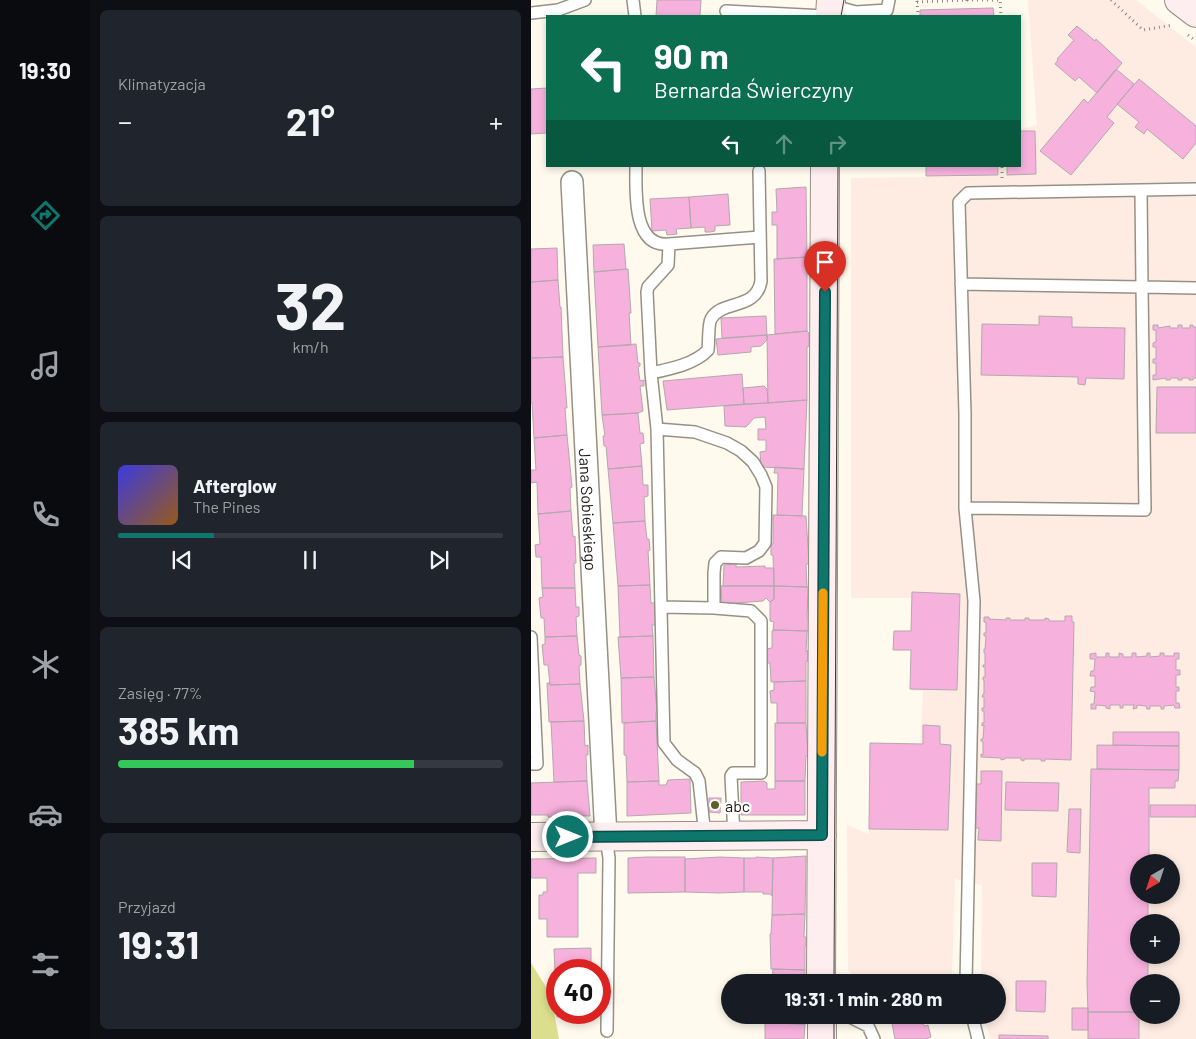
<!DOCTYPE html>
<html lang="pl">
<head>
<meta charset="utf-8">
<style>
  body { margin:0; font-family:Barlow,sans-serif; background:#20242c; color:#f1f3f6; height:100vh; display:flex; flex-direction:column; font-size:19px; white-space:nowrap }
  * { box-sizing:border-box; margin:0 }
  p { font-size:16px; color:#9ea1a6 }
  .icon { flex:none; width:28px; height:28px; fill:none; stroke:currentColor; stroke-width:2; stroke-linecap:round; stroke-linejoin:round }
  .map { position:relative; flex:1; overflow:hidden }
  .sheet { display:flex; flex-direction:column; gap:10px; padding:10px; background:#0d0f14; width:441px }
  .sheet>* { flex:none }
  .banner { position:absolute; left:15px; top:15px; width:475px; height:152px; border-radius:0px; box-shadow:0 2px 8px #0003; background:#0b6e4f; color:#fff; overflow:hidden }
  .needle { width:32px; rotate:219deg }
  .controls { position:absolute; left:599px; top:854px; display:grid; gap:10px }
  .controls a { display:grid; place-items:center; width:50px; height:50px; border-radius:50%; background:#171b24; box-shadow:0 2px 8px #0003; font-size:25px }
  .speed { position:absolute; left:15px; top:959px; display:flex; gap:10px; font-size:25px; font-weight:700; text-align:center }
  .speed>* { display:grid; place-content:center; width:65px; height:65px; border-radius:50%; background:#171b24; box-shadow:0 2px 8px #0003; line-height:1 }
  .speed .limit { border:8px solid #d22; background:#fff; color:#111 }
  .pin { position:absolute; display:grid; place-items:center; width:42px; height:42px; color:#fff; margin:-51px -21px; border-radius:50% 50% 50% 0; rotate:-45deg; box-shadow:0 0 5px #0007 }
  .pin .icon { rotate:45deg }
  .me { position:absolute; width:55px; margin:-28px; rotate:90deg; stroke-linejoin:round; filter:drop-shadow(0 0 4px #0008) }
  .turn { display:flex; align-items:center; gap:18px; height:105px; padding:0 25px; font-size:22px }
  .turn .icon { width:65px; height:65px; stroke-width:2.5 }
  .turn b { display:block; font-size:35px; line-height:42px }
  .lanes { display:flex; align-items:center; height:48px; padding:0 25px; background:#0003; justify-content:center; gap:25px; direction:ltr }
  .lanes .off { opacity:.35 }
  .big { font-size:38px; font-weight:700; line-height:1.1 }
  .sheet .widget { flex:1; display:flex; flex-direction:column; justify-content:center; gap:8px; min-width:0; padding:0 18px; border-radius:8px; background:#20242c }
  .sheet .dial { align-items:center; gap:0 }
  .dial b { font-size:65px; line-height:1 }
  .song { display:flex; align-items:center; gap:15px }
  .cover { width:60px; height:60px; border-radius:8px; background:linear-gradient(135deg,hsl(240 70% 55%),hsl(30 70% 35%)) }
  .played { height:5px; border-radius:2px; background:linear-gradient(90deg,#0f766e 25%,#363941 25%) }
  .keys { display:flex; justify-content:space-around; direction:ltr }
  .heat { display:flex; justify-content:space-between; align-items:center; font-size:28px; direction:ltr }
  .charge { height:8px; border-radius:4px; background:linear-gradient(90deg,#34c759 77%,#363941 0) }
  .trip { position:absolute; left:190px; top:974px; width:285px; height:50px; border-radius:25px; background:#171b24; box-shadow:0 2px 8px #0003; font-weight:700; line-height:50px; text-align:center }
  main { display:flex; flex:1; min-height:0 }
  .tabs { display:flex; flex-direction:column; width:90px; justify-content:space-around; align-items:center; background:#090b0e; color:#9ea1a6 }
  .tabs .icon { width:35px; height:35px }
  .tabs .on { color:#0f766e }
  .tabs b { font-size:22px; color:#f1f3f6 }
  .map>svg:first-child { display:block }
</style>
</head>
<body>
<main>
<nav class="tabs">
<b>19:30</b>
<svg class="icon on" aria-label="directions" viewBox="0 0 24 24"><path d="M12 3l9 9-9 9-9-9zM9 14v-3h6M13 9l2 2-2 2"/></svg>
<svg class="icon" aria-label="music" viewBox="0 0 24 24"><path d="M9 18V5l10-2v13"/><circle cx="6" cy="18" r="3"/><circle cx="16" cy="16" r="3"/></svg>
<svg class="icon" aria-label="phone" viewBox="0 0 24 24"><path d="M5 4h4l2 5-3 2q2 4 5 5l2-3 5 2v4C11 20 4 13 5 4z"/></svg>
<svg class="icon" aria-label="climate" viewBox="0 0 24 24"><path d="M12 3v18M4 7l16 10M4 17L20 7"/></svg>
<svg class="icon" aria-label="car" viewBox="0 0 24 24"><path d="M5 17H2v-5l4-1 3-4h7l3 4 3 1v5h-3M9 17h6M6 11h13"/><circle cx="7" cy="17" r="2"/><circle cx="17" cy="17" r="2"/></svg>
<svg class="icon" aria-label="filters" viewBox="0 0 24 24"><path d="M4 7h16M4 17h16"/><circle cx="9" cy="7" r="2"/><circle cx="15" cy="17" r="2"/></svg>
</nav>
<section class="sheet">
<div class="widget"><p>Klimatyzacja</p>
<div class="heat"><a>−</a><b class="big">21°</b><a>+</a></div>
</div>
<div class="widget dial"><b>32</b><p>km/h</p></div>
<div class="widget">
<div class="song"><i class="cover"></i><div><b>Afterglow</b><p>The Pines</p></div></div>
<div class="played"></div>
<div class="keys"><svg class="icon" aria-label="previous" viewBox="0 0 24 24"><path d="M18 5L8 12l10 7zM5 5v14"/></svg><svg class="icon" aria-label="pause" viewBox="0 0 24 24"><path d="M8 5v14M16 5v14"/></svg><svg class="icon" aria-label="next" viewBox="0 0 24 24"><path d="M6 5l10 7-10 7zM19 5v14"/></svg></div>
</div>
<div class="widget"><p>Zasięg · 77%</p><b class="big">385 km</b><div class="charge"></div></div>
<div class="widget"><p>Przyjazd</p><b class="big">19:31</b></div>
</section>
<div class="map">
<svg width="665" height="1039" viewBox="0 0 665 1039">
  <rect width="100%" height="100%" fill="#fffaed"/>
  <!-- industrial -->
  <path fill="#feece2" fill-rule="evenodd" d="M497 0H605L665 47V1039H460L452 1015H466V982H450L451 885 424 879 421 980 327 982 317 970 316 825 338 834V747L389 745 392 691H381L383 598H320V178L468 176V166H489V129L506 125ZM608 862H640V895H608ZM608 922H640V955H608ZM608 982H640V1015H608Z"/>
  <!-- green -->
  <path fill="#dbdf8d" d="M0 963 20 995 28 1039H0Z"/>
  <!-- building -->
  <path fill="#f7b1dd" stroke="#b4a8af" d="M126 0H170L169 16H125Z
    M462 8 463 16H389V10Z
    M546 26 564 41 565 39 591 63 566 93 548 77 544 81 524 64 527 60 526 59 543 40 537 35Z
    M585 69 603 84 576 117 583 123 540 175 509 151 553 99 557 103Z
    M608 79 665 126V143L652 159 616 129 613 134 604 127 608 122 586 104Z
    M16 88V133L0 134V89Z
    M489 131H504L505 174 476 175V166H489Z
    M395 166H467V175L395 176Z
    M275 187 276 257 246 259V225H241V212H246L245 189Z
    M197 194 199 225 184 226V231L179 232H174V227L160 228 158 197Z
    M158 197 160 228 145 229 146 234 136 235 135 230 121 231 119 199Z
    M93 244 95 269 63 272 62 245Z
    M26 248 27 280 0 282V249Z
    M276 257V331L244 334 243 259Z
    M97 269 100 313H98L100 345 67 347 63 272Z
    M27 280 29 307H30L32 357 0 358V282Z
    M235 316 236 335 191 338 190 318Z
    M508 316 541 317V327L594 328 593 379 555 378 554 385 547 384V377L450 375 451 324 508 325Z
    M622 325H627V328L639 326V328H647V325H651V328H659V325H662V327H665V378H662V380H658V378H651V380H647V378H640L639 380H635V378L622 380V375H625V363H622V359H625V347H622V343L625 342V330H622Z
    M276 331 278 333V346L276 347V400L237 403 236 335Z
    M236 335V340L230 346 220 347V352L187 355 185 339Z
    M105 344 107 363H109V366L107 367 109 381 113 380V386H109L112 411 107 413 71 415 67 347Z
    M32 357 36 408H34L36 435 3 438 1 403H0V358Z
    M211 374 213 404 136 410 132 381Z
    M233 386 236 389 237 403 213 404 212 388Z
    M626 387H665V433H625Z
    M276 400 273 469 230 467 229 452 235 451V440H227V429H235L234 417 223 418 215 427 194 426 193 406Z
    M107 413 109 433H112L113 443 109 444 111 466 77 469 75 446H73L72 436H74L71 415Z
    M36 435 41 487 39 488 40 511 7 514 6 482 0 483V470H5L3 438Z
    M111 466 112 485H117V496L113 497 114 521 82 523 77 469Z
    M244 467 273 469 271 516 246 515 247 473H243Z
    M40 511 42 537 44 536 45 563H43L44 588H11L10 557H5L4 545 9 544 7 514Z
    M242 515 275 516 278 564H275L276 587 243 586 242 555H240V544H242Z
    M114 521 116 539H118L119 550 117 551 119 585 87 586 82 523Z
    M205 564V567L234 566V568H243V586H192L193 565Z
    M119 585 120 603H124L125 625H121L122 636 89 637 87 586Z
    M190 586H243V599L239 602 235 598 232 601 191 604Z
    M243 586 277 587 276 618 278 619V631L242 630 243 622 239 621V602L243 599Z
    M11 588H44L45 607H48V616L45 617 46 636 14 637 13 618H10L8 598 12 597Z
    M381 592 429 594 426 690 379 689 380 650H362L363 631H380Z
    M534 616H541V622H543L540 760 514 759V761H510V759H493V761L490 760V758H474V759L470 760V758L450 757V754L452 755V742L450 741V739H452L453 725 451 726V723H453V711H451V708H453V697H451L452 694H453V680H452V677H454V667H452V665H454V653H453V649H454L455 636H453V633H455V622H453V617H458V619L475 620V618H479V620H494V618H498V620H514V618L518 619V621H534Z
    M242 630 276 631 275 651H277V661H275V681L240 682 239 663H236L235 649 241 648V631Z
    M46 636 48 655 50 656V665L48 666 49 684 19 685 17 665H13L11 645 14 644V637Z
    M122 636 123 677 90 678 87 637Z
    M565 653V657H575V653H578V657H588V653L592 654V657H601V653H605V657L616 656V653H619V657L629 656V653H633V656H643V653H648V659H645V670H649V675H645V687H648V691H645V703H648L649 708H644L643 705 633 706V709H630V706H619V709H616L615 706 606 705V708L602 709 603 705H592V708H589V705H579V709L575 708V706L565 705V709H560V704H563L564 692 559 691 560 687H564V676H559L560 671H563L564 659H559V654Z
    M123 677 126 712H125V721L91 723 90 678Z
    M275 681V723H246V703H240L239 691 243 690V682Z
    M16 683H19V685L49 684 53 721 18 722Z
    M53 721 54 746 57 745V755H55L56 781 23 782 20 722Z
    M125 721 128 781 96 782 95 755H93V723Z
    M244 723H275L277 756H275L274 781H244Z
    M392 725 409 726V744L420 745 417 830 338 829 339 743 392 744Z
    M582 732H648V746L582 745Z
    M566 745 648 746V770L566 769Z
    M560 769 648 770 647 781H644V788H618V862H608V895H617V922H608V955H617V982H608V1012H557L556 983Z
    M450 771H471L470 841 447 840 448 828H442L444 784H450Z
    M159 779 160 813 96 816V782L128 781V785H135L137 780Z
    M56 781 59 816 26 815V817H17V815H0V783Z
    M233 781 236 783V789H244V781H274V815H210V782Z
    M475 782 528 783 527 811 474 810Z
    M178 798H190L189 813 178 812Z
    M619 805H665V817H619Z
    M538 809H550L549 853 536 852Z
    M275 856 274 914 241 915 242 858Z
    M115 857H154V892L97 893V858Z
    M189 857 213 858V892L188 893 154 892V859Z
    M225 857 242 858 241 896 239 894H232V892H213V858H225Z
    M65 858V873H47V937H16V919H8V895H12V892H16V878H0V859Z
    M501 863H526L525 897 501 896Z
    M274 914 273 937H275V946H274V970L240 969 239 934H240L241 915Z
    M60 948V970H26V1012H62V1016L26 1017 23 949Z
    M242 969 274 970V982H241Z
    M485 981H515L514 1012 485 1011Z
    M541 1008H557V1030H541Z
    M557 1012H608V1039H557Z
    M240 1015H274V1024L240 1023Z
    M374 1015H390L393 1026 397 1025 400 1037 395 1039H364L360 1018Z
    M234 1023 274 1024 273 1039H234Z
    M468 1035 517 1036V1039H468Z"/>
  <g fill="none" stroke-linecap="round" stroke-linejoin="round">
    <!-- lane casing -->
    <g stroke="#959185" stroke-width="14">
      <path id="lane" d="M102 0 104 16
        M299 5 325 12 356 10 358 0
        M195 11 293 16
        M0 13 27 10 54 0
        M105 166C105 190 101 248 138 244
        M665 189 437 193 428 202 434 414V508L614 510 611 287 665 288
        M430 284 611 287 610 190
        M120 373C139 369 164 364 177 350 178 342 177 324 180 319 191 299 225 311 230 281L228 171
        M126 429 164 432 196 443 210 451 222 462 230 475 235 487 234 543 228 551 215 558 190 557 184 563 183 573V608L220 611 230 621V773H202L200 776 203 836
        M434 508 443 601 435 982
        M130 607 183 608
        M0 637 6 764H0
        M174 836 168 781 164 773 146 760 133 743 126 429 120 373 116 292 117 287 137 265 138 244 229 237
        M75 837 78 858 76 1031
        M315 1015 337 1026 343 1039
        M441 1015 447 1039"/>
    </g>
    <!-- street casing -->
    <g stroke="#959185" stroke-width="24">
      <g id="street">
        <path id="s1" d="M41 182 75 837"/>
      </g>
    </g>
    <!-- secondary casing -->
    <g stroke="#959185" stroke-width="30">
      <path id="secondary" d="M648 0 665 13
        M299 16 300 0
        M0 837 291 835
        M290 982 294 166
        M291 1015V1039"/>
    </g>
    <!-- path -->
    <path stroke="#8b887f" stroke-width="3" stroke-dasharray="1 4" stroke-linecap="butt" d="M436 0H469L470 16
      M580 0 612 30 642 25
      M386 1 387 16
      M386 2 436 0V5
      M657 35 665 41
      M471 178V166"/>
    <!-- lane -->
    <use href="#lane" stroke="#fff" stroke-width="11"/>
    <!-- street -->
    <use href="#street" stroke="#fff" stroke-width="21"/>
    <!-- secondary -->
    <use href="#secondary" stroke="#feeef0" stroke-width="28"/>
    <!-- tram -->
    <path stroke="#3e3b36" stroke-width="1" d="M310 16 313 0
      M303 982 307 166
      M303 1039V1015"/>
  </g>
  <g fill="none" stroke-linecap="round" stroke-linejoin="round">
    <!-- route casing -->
    <g stroke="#0a4d48" stroke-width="12">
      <path id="route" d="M37 837 291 835 294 292"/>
    </g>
    <!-- route -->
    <use href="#route" stroke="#0f766e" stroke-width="9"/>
    <!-- slow -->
    <path stroke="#f59e0b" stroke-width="9" d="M291 752 292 593"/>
  </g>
  <!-- markers -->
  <circle fill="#5d5e2b" stroke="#fff" stroke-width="2" cx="184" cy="805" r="5"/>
  <g text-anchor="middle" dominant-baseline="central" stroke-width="4.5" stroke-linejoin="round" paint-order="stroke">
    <!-- street labels -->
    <g font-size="16" fill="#1b1915" stroke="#fff">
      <text stroke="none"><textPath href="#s1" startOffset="328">Jana Sobieskiego</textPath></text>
    </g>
    <!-- poi labels -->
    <g font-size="16" fill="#1b1915" stroke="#fff" text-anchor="start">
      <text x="194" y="805">abc</text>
    </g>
  </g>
</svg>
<div class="controls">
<a><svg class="needle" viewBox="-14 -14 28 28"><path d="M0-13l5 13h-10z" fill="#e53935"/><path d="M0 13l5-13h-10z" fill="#9ea1a6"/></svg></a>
<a>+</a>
<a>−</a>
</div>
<div class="speed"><div class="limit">40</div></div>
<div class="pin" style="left:294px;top:292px;background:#d93025"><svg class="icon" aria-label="arrive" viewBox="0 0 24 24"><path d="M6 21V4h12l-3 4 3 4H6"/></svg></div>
<svg class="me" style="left:37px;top:837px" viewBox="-20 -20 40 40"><circle r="17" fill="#0f766e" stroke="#fff" stroke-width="3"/><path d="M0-11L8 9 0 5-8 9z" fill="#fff"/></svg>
<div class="trip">19:31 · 1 min · 280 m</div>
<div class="banner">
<div class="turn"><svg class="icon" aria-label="left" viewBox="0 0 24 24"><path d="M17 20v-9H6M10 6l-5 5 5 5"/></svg><div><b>90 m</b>Bernarda Świerczyny</div></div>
<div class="lanes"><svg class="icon" aria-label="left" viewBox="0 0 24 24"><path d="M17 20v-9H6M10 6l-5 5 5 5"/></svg><svg class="icon off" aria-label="ahead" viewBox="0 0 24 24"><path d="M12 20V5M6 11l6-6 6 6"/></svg><svg class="icon off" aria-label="right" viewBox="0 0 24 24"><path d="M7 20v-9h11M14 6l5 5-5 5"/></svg></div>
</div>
</div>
</main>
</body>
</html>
